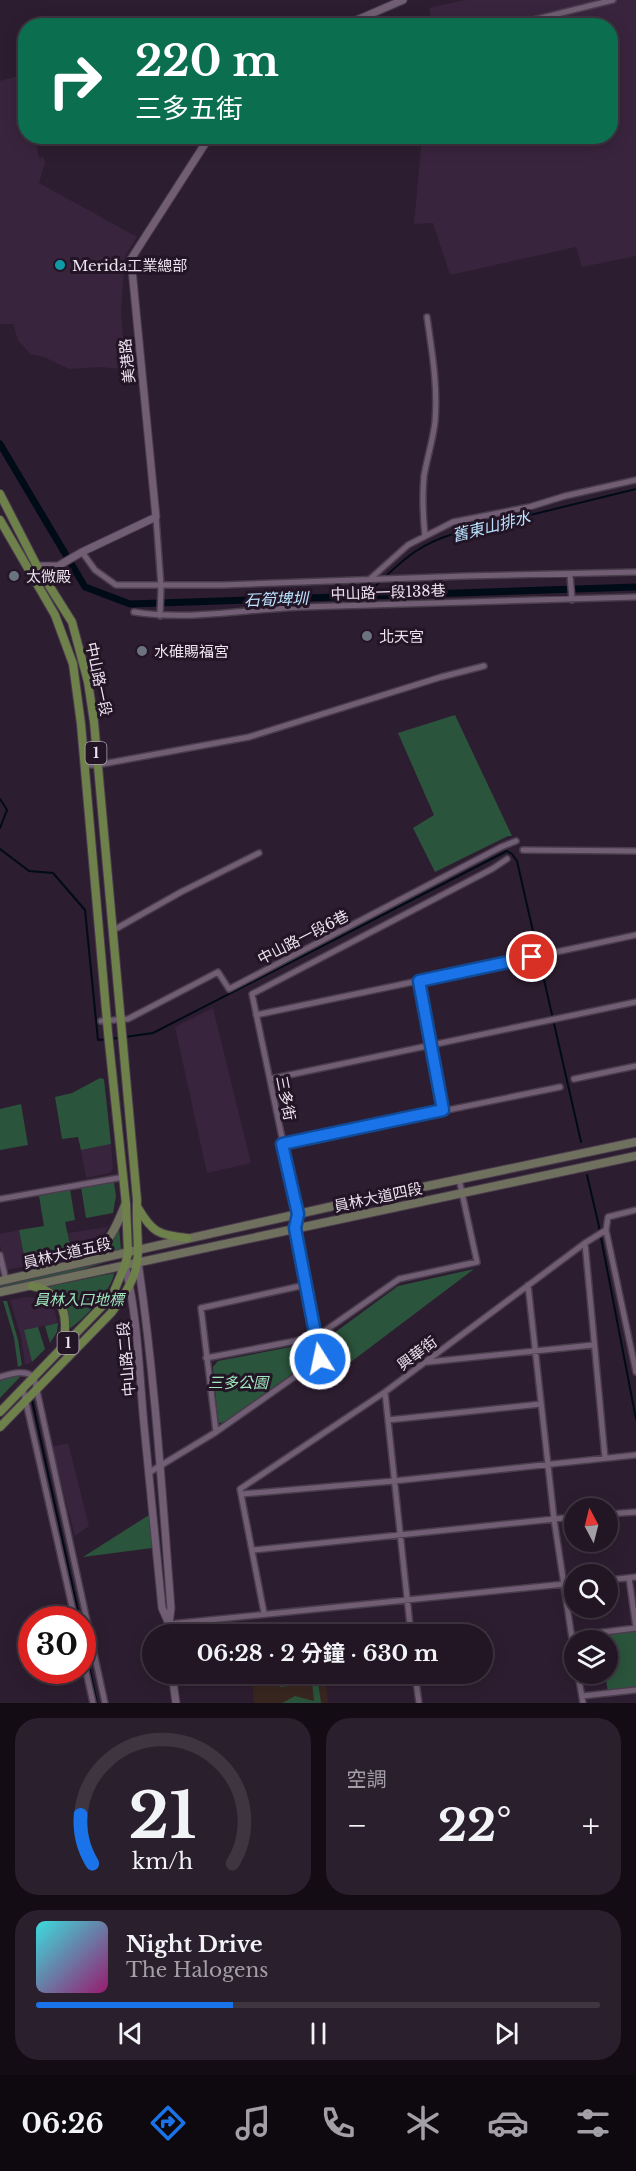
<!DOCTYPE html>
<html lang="zh-TW">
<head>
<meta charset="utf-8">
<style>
  body { margin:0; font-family:"Libre Baskerville","Noto Sans TC",serif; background:#2a1f2c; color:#f1f3f6; height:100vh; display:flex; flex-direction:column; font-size:22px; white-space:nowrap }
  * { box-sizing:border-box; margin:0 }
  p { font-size:20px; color:#a29fa6 }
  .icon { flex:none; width:33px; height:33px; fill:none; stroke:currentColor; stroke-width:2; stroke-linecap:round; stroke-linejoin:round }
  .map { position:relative; height:1703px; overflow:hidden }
  .sheet { display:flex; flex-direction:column; gap:15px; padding:15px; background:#130c14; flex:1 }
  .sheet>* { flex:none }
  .top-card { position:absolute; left:18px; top:18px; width:600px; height:126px; border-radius:24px; box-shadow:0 3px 15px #0003,0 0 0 2px #3f3541; background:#0b6e4f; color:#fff; overflow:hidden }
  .needle { width:39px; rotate:353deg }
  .controls { position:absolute; left:564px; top:1498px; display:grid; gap:12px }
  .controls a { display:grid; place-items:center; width:54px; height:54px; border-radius:50%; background:#221624; box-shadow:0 3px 15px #0003,0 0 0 2px #3f3541; font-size:30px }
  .speed { position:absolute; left:18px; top:1606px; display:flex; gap:12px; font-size:30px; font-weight:700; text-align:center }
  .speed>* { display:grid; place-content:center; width:78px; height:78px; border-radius:50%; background:#221624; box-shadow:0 3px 15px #0003,0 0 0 2px #3f3541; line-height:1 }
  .speed .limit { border:9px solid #d22; background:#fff; color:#111 }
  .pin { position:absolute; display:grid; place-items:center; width:51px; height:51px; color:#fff; margin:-26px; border:3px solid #fff; border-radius:50%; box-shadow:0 2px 6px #0007 }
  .me { position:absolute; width:66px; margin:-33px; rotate:350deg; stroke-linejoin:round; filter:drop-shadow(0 0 4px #0008) }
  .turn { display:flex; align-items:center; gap:21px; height:126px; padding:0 18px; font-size:27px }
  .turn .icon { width:78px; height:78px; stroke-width:2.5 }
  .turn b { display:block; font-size:42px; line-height:51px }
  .big { font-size:45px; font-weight:700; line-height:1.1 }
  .sheet .widget { flex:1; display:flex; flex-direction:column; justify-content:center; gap:9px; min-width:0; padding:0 21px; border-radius:24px; background:#2a1f2c }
  .sheet .dial { align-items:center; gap:0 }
  .dial svg { height:156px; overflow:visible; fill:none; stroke:#3f3541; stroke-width:7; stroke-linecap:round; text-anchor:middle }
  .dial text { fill:#f1f3f6; stroke:none }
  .song { display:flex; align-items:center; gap:18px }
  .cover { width:72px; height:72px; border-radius:9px; background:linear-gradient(135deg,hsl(180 70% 55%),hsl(320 70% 35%)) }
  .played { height:6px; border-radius:3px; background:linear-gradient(90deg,#1a73e8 35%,#3f3541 35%) }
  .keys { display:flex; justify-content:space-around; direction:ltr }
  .heat { display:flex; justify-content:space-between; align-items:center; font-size:33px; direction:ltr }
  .sheet .tiles { flex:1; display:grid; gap:15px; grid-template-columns:1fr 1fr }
  .widget:last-child { grid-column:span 2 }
  .trip { position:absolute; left:142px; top:1624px; width:351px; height:60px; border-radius:30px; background:#221624; box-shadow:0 3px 15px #0003,0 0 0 2px #3f3541; font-weight:700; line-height:60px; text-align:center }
  .menu { display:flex; height:96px; justify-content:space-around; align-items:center; background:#0e090e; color:#a29fa6 }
  .menu .icon { width:42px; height:42px }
  .menu .active { color:#1a73e8 }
  .menu b { font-size:27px; color:#f1f3f6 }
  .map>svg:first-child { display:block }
</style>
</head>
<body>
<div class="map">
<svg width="636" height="1703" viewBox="0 0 636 1703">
  <rect width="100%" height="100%" fill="#2d1d30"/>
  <!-- built -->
  <path fill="#39243d" d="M465 0H636V256L582 267 576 247 450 275 433 223 414 224 422 137 610 136V26L432 25 429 8Z
    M21 75 25 95 26 136 35 137 39 158 43 157 45 162 39 183 137 237 125 256 121 309 123 338 131 370 100 367 69 369 44 357 30 354 18 340 13 324H0V81Z
    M213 1008 251 1163 207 1173 175 1027Z
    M111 1144 113 1169 110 1173 86 1178 81 1150Z
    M108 1227 100 1240 92 1247 73 1257 68 1233Z
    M19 1230 26 1266 6 1270 0 1245V1234Z
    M27 1297 40 1298 46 1300 54 1309 58 1323 24 1330 32 1362 25 1365 21 1337 10 1300Z
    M68 1443 89 1526 75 1536 52 1447Z"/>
  <!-- education -->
  <path fill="#392620" d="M251 1674H325L328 1703H254Z"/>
  <!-- green -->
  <path fill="#2b543c" d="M455 715 512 836H508L435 872 413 828 434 815 398 733Z
    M100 1078 104 1079 111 1144 81 1150 78 1137 62 1139 55 1097 72 1093Z
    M21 1104 28 1145 0 1150V1109Z
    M111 1181 114 1183 116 1196 113 1213 86 1218 81 1187Z
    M70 1189 75 1220 65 1222 73 1257 26 1266 19 1230 44 1226 39 1196Z
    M119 1228 121 1249 102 1255 101 1253 110 1243Z
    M107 1262 46 1280 0 1289V1285Z
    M474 1269 331 1377 326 1339 398 1286Z
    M114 1273C113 1289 82 1321 69 1329L68 1314 46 1287Z
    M3 1301H7L18 1340 22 1365 18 1367 14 1338Z
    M58 1323 57 1332 50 1343 45 1326Z
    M38 1327 45 1349 32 1362 24 1330Z
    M312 1343H315L317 1356 226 1421 220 1423 218 1422 213 1367 218 1361Z
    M21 1374 19 1378 0 1398V1381Z
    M149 1515 152 1548 83 1557Z
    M636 1630V1688L608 1692 605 1674H608V1641H601L600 1634Z
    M279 1674H307L308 1684 280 1687Z
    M311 1674H317L321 1703H282L295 1696 314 1701Z"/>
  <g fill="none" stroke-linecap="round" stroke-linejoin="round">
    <!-- stream -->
    <path stroke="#000b18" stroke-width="2" d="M385 577C408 555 422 544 453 534L636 489
      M364 596 381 581
      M0 799 7 810 0 828
      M0 849 29 871 53 873 85 910 98 1040 119 1038
      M125 1037 153 1033 507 851 512 854 517 861 581 1142
      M587 1175 598 1222 636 1419
      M32 1400 80 1620
      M82 1632 97 1703"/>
    <!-- canal -->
    <path stroke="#000b18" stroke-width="7" d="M0 444 85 587 130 604 636 587"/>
    <!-- minor casing -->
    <g stroke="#493c4c" stroke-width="8">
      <path id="minor" d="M509 26 613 0
        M156 517 161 586 160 616
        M425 536C423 516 422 497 424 476 427 458 433 440 435 422 438 386 432 352 427 317
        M82 552 95 570 116 585H223L465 576 636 572
        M570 575 572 600
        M370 579 408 545 453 522 529 507 565 496 636 480
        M134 612C190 621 246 609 303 607 414 603 525 601 636 597
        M85 765H97L249 737 441 677 484 666
        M523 850 636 851
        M112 931 181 892 259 853
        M547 954 636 935
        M419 981 443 1110
        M256 1015 532 957
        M101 1021 128 1019 218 972 229 989 501 847 516 841
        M270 1079 636 1002
        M574 1079 636 1066
        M282 1144 560 1087
        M0 1199 124 1177
        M606 1230 636 1372
        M585 1243 605 1458
        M0 1255 6 1280
        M528 1285 554 1519 574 1652
        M206 1358 316 1337 399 1279 477 1262 459 1179
        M428 1362 593 1345
        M0 1377C10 1374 25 1369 34 1377L105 1703
        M23 1389 75 1620
        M385 1392 411 1635
        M388 1420 541 1404
        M216 1432 201 1308 305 1285
        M150 1472 216 1432 320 1359 295 1228 298 1214 252 994 492 869 507 859
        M242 1494 394 1481 636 1455
        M608 1514 636 1512
        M253 1550 574 1517
        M608 1580 636 1577
        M264 1613 240 1489 385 1392 585 1243 606 1230 608 1217 636 1210
        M169 1624 574 1583
        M572 1636 636 1628 629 1578
        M82 1654 93 1703
        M415 1674 419 1703
        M578 1674 583 1703
        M582 1696 636 1690"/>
    </g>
    <!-- tertiary casing -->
    <g stroke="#493c4c" stroke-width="9">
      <path id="tertiary" d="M343 26 403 0
        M36 566H58L82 552 156 517 131 259 210 136
        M138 1262C155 1377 162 1492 171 1608L169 1624V1635
        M125 1265C138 1318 139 1371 144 1425 150 1486 156 1547 162 1608L169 1624
        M172 1674 176 1703"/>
    </g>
    <!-- secondary casing -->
    <g stroke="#493c4c" stroke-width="10">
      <path id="secondary" d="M86 1260C108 1246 116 1228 125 1205
        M0 1281 347 1203 636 1142
        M0 1292 636 1156"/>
    </g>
    <!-- primary casing -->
    <g stroke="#493c4c" stroke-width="10">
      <path id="primary" d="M0 494 38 568 72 622 88 682 94 722 137 1200C135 1256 149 1264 111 1313L0 1427
        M0 520 55 615 73 664 81 724 108 1033 126 1204 128 1253 125 1265 112 1296 0 1412
        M138 1208C152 1232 158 1235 187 1238
        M32 1286C66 1293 69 1319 62 1348"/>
    </g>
    <!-- minor -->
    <use href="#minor" stroke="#715e74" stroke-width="5"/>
    <!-- tertiary -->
    <use href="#tertiary" stroke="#715e74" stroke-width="7"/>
    <!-- secondary -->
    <use href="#secondary" stroke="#70705f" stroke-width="8"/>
    <!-- primary -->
    <use href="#primary" stroke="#6f814b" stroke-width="8"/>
  </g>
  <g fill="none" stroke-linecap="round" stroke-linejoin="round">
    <!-- route casing -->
    <g stroke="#114b97" stroke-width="15">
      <path id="route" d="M320 1359 295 1228 298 1214 282 1144 443 1110 419 981 532 957"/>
    </g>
    <!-- route -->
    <use href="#route" stroke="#1a73e8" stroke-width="10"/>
  </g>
  <!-- markers -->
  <circle fill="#0f9aa8" stroke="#231426" stroke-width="2" cx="60" cy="265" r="6"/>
  <g fill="#6b7280" stroke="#231426" stroke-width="2">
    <circle cx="14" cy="576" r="6"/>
    <circle cx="367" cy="636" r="6"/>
    <circle cx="142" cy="651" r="6"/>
  </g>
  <g text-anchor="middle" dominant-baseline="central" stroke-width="6" stroke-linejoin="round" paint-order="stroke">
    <!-- shield labels -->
    <g fill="#231426" stroke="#b0a4b3" stroke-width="1.5">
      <rect x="85.5" y="742" width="21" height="22" rx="4.5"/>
      <rect x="57.5" y="1332" width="21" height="22" rx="4.5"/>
    </g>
    <g font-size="14" font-weight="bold" fill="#ede2ef">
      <text x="96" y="753">1</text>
      <text x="68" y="1343">1</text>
    </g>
    <!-- poi labels -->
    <g font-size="15" fill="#ede2ef" stroke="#231426" text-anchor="start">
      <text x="72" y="265">Merida工業總部</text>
      <text x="26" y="576">太微殿</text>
      <text x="379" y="636">北天宮</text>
      <text x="154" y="651">水碓賜福宮</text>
    </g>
    <!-- street labels -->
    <g font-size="15" fill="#ede2ef" stroke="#231426">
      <text transform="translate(127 361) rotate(-96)">美港路</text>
      <text transform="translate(388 592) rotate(-2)">中山路一段138巷</text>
      <text transform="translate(99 679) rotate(78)">中山路一段</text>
      <text transform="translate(303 937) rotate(-27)">中山路一段6巷</text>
      <text transform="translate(286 1098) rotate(79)">三多街</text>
      <text transform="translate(378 1197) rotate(-12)">員林大道四段</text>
      <text transform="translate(67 1253) rotate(-13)">員林大道五段</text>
      <text transform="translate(417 1353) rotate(-37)">興華街</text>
      <text transform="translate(126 1359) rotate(-95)">中山路二段</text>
    </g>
    <!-- park labels -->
    <g font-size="15" font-style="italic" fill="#a0e8bc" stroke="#231426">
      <text x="79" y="1299">員林入口地標</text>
      <text x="238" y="1382">三多公園</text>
    </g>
    <!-- water labels -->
    <g font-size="16" font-style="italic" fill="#bae3fe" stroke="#231426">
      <text transform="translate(491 526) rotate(-14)">舊東山排水</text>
      <text transform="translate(276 599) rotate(-2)">石筍埤圳</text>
    </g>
  </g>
</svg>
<div class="controls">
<a><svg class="needle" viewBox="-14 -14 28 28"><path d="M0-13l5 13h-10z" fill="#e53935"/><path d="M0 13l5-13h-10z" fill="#a29fa6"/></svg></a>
<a><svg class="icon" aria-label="search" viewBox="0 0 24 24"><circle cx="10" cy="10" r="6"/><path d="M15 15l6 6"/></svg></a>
<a><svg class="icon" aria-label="layers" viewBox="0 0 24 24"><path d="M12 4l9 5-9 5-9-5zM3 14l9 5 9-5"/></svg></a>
</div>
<div class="speed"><div class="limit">30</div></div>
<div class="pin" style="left:532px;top:957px;background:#d93025"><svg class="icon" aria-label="arrive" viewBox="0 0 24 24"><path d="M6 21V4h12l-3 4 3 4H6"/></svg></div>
<svg class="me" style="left:320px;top:1359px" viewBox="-20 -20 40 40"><circle r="17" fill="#1a73e8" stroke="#fff" stroke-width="3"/><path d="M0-11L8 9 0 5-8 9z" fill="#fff"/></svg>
<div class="trip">06:28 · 2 分鐘 · 630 m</div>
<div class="top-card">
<div class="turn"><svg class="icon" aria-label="right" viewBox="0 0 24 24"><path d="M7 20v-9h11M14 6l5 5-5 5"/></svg><div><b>220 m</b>三多五街</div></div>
</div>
</div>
<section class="sheet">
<div class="tiles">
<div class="widget dial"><svg viewBox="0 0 100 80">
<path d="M14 69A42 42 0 1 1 86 69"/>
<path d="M14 69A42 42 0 0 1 8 44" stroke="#1a73e8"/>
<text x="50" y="56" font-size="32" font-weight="700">21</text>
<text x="50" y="72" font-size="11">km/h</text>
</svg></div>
<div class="widget"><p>空調</p>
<div class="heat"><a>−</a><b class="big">22°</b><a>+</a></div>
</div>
<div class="widget">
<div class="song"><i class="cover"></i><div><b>Night Drive</b><p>The Halogens</p></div></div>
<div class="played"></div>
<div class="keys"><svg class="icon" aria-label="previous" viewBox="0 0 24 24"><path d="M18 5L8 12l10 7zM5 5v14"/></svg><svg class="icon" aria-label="pause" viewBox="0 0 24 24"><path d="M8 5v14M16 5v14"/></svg><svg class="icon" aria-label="next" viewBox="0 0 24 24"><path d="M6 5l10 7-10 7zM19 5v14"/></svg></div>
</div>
</div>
</section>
<nav class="menu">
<b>06:26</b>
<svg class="icon active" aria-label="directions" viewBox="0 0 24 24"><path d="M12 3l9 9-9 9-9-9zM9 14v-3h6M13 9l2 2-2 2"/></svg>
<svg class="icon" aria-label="music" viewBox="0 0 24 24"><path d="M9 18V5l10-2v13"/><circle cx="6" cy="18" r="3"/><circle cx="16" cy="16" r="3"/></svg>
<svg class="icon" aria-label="phone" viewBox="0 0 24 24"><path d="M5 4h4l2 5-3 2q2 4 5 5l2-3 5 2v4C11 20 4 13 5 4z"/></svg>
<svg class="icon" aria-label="climate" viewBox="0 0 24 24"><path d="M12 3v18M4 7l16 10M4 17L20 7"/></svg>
<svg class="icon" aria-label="car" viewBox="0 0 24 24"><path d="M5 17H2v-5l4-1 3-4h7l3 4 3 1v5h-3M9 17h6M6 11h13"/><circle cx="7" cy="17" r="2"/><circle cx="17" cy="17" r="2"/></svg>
<svg class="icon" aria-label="filters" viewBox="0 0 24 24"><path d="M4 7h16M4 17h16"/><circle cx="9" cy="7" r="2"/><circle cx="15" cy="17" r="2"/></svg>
</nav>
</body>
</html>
